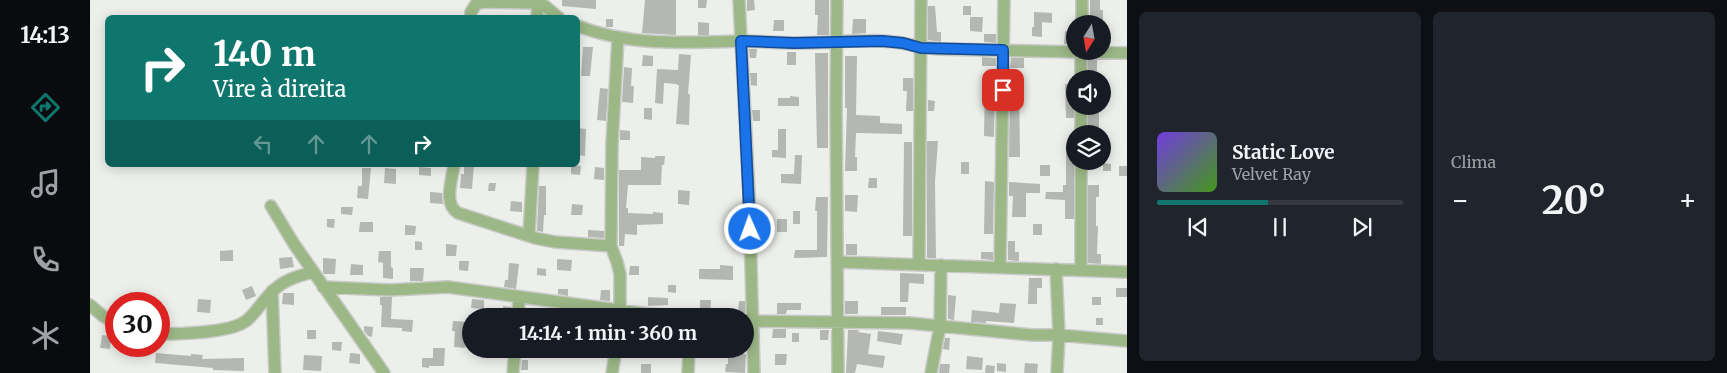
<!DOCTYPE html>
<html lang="pt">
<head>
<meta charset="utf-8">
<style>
  body { margin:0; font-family:Merriweather,serif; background:#20242c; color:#f1f3f6; height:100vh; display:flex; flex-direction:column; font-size:19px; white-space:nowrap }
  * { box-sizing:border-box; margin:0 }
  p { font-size:16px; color:#9ea1a6 }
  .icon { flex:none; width:28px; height:28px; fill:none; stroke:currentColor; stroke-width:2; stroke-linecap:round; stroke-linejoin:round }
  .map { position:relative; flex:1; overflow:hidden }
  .drawer { display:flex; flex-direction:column; gap:12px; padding:12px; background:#0d0f14; width:600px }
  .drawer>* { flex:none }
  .banner { position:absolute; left:15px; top:15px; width:475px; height:152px; border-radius:8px; box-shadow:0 2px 12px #0003; background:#0f766e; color:#fff; overflow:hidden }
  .needle { width:32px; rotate:191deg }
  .controls { position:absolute; left:976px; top:15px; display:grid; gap:10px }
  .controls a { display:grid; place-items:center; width:45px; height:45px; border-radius:50%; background:#171b24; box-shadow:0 2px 12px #0003; font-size:25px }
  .speed { position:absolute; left:15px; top:292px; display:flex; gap:10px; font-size:25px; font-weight:700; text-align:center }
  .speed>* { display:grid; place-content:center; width:65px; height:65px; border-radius:50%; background:#171b24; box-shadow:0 2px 12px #0003; line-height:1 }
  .speed .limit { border:8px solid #d22; background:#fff; color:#111 }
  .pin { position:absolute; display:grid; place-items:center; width:42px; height:42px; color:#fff; margin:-21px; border-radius:10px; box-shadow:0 2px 8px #0006 }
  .me { position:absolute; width:55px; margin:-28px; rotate:358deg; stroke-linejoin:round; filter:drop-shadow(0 0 4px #0008) }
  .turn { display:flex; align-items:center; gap:18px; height:105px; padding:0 25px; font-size:22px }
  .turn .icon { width:65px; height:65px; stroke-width:2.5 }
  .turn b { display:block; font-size:35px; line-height:42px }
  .lanes { display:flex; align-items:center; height:48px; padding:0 25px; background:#0003; justify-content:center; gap:25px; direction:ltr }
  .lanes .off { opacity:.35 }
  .big { font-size:38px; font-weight:700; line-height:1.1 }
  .drawer .widget { flex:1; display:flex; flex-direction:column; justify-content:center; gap:8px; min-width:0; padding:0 18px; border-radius:8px; background:#20242c }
  .song { display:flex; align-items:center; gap:15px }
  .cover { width:60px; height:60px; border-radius:8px; background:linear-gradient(135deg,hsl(260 70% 55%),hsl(100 70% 35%)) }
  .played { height:5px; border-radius:2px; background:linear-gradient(90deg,#0f766e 45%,#363941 45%) }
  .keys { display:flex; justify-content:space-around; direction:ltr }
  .heat { display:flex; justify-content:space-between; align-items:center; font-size:28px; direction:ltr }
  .drawer .tiles { flex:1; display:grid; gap:12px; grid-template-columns:repeat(2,1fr) }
  .trip { position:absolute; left:372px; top:308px; width:292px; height:50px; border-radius:25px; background:#171b24; box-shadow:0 2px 12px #0003; font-weight:700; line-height:50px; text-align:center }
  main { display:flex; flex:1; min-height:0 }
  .dock { display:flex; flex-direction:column; width:90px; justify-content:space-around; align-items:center; background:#090b0e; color:#9ea1a6 }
  .dock .icon { width:35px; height:35px }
  .dock .on { color:#0f766e }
  .dock b { font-size:22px; color:#f1f3f6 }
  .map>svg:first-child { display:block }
</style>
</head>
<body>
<main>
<nav class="dock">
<b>14:13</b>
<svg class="icon on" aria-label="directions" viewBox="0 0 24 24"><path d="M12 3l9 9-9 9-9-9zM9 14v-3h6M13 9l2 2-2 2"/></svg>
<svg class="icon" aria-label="music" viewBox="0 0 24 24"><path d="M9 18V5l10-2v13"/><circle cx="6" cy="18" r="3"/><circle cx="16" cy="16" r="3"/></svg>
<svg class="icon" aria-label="phone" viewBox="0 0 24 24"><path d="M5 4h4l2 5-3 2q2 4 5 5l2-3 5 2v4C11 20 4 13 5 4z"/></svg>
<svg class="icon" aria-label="climate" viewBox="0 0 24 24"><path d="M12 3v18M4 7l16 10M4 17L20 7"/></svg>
</nav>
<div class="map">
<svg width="1037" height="373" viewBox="0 0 1037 373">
  <rect width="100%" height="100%" fill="#edefeb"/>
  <!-- building -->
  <path fill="#b4b7b2" d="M472 0H506V9L472 6Z
    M555 0H586V35L552 33Z
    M608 0H617L616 8H608Z
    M657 0H664L665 10 657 11Z
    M725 0H739V35H727L728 15H725Z
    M1000 0H1010V10H1013V24H1000Z
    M838 6H845L847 32H851V42L838 40Z
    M873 6H881V15H873Z
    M944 12 962 13V23L952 22V37L942 36V27H944Z
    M880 17H893L892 32 880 31Z
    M516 19H523V27H516Z
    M763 19H776V33L762 34Z
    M684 20H694V31H683Z
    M608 22 619 23V35H608Z
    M975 31H985V44H974Z
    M894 34H906V43L894 42Z
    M493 47H503L500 76H491Z
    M659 49H667L666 58H660Z
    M697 52H706V65H697Z
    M725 53H738V148H727Z
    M589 54 601 55 598 94H600L599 125 586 124 589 85H587V84L574 83 573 104 565 103 567 69 588 70Z
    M553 55 563 56V66H552Z
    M755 56H767L766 115 790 116V123L812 124V134L766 133 765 157H767V171H755L757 108H755Z
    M892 57 906 58V66H892Z
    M921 58H934V68H920Z
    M998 60H1007V71H998Z
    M534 67 542 68 541 86H544L543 103 532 102Z
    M660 73H667V86L661 85Z
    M813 78H823V111H816L817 91H813Z
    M895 82H905L904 137 894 136Z
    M920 83H929L930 157H919Z
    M975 84H985L984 118H976Z
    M510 88 518 89 516 121 507 120Z
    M700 96 709 97V106H688V98H700Z
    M838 100 845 101 844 111H838Z
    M998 106H1009V134H998Z
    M554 108H562V120L554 119Z
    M662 110H670V121H663Z
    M488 128 496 129 495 156 488 155Z
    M688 129H696V158L682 157V150H688Z
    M530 130 540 131V140H530Z
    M837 141H848L845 182 846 258H837Z
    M814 142H822V236H813Z
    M976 146H985L984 219H975V200L955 199 956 192H973V185H976Z
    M705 155H712L711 184 691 183V174H704Z
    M565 156H575L574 165H572L571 185H538L536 208H538V213L563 214V212L573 213V224L547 225V235L535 234 534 246H529V170H551V157L565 158Z
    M871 162H879V174H871Z
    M1013 163 1021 164V171H1013Z
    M374 165H384L382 189 370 188 371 174H374Z
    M481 165 491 166 490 175 481 174Z
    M950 165H960V176H950Z
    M1029 166H1037V176H1029Z
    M329 167 341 168V176L329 175Z
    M505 167 514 168V180L504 179Z
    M272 168H281L278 199 267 198 268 186H272Z
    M295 168 306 169V184L294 183Z
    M779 178H787V188H778Z
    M895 181 904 182 903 234H894Z
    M919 182 950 184V193H936V217H922L923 196H919Z
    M399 183H406L405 191H398Z
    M998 185H1009V197H1006V226H1008L1007 254H1011V264L998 263Z
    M449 186H456V215H454L453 232 447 231Z
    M588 190 600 191 599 205 588 204Z
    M340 192 352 193 353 204 340 203Z
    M755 195H768L767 212 755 211Z
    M726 197H738L737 257 704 258 705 250H727V211H725Z
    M421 201 432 202V212L420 211Z
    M482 204 493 205 492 215H481Z
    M251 207H263L262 215 251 214Z
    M703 211H710V224H703Z
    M237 219H245L244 228 237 227Z
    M687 219H697V232H687Z
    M270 222H283V232H269Z
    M943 224H952V235H943Z
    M315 225 326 226 325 235H315Z
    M498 230 514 231V238L498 237Z
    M325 241 332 242V250H325Z
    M918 241H925V252H929V261L918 260Z
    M356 244 367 245 366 256H356Z
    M756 244H767V255H756Z
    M143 250V261H130V251Z
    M289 251H301V267L303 268V279L293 278V263L288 262Z
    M891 252H903V260L891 259Z
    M202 257 204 267 190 269 189 258Z
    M233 258 246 259 245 274H234L233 272Z
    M467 259 482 260 481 271 467 270Z
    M369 261H379L378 271 369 270Z
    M419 263 429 264 426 289 414 287 415 280H418Z
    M261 264 273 265V275H260Z
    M630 265 643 266V280L609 279V269H630Z
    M540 266H549V275H539Z
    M320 268H334L333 281H320Z
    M447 268 456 269V276L447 275Z
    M810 273 834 274V284L819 283 818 302H810Z
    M939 278H952V288H947V304H938Z
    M578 285H586V293L578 292Z
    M162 286 166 296 156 300 152 290Z
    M1026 288H1037V297H1026Z
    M468 289H478V296L468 294Z
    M511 290H520V301L510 300Z
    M193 293H204V305L192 304Z
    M858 295 866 296 864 320 858 319Z
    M290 297H302L301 319 323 320 322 332 312 331V328L291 327 292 305H290Z
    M558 297 578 298V305L558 306Z
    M1002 297H1011V305H1002Z
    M108 299 121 300 120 313 107 312Z
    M382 299 394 300V309L381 308Z
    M610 300H621L620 313H610Z
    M649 301H655V313H648Z
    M755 301H768V314H755Z
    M687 303H711V310H697L696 314H687Z
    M910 303 926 304 924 323 896 321V323L881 322 882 310 909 313Z
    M413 306 421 307V316H413Z
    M791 307H816V315H791Z
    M1006 318H1013V325H1006Z
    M363 321 381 322V334H376L375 348 364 347 365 331H362Z
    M274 326 283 327 282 337 278 336 274 331Z
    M683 329H696V338H682Z
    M217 330H226V339H217Z
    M730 330H739L738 340H730Z
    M758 330H769L768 332 781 334 778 354 795 356 793 368 767 364 765 373H756Z
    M788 331 813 334 811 345 787 341Z
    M702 333H709V342H702Z
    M12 335 21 336 20 349 10 348Z
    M855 338H860L859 350 853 349Z
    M242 342H252L251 351 242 350Z
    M343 348H355L354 366H339V368L332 367V358H343Z
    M533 349H553V357H532Z
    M66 353 101 356V354L113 355 112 359 154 358V371L123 370V368L65 363Z
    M260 353 270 354V364L259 363Z
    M638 354H656L655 373 635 372 636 364H638Z
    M685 354H697L696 365H685Z
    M214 355 232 356 231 371 213 370Z
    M877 356 893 358 892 370 876 369Z
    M432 360H438V370H431Z
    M907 363 916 364V372L907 371Z
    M935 363 948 364 947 373H934Z
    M551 364H561V373H551Z
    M850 364H860L859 373H849Z
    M896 365 905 366 904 373H895Z"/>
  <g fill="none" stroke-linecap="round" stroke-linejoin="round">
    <!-- minor casing -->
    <g stroke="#c8c9c6" stroke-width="14">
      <path id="minor" d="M649 0 659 193 664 373
        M747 0 746 104 748 373
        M381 18V12L386 4 394 2 447 3 455 6 469 18
        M447 18 448 0
        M992 24V0
        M488 26C539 46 595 43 649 41 668 41 687 43 706 43 735 43 764 40 793 41 812 42 830 47 849 49L1037 53
        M528 37 522 144 521 246 527 262 530 274V316
        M991 79V51
        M991 134V106
        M364 165C362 180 353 204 368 213L445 238 465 242 521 246
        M181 206 204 244 294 373
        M439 235 443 165
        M747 262 1037 272
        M829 264 831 0
        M910 267 914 0
        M966 269 969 335 967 373
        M991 270V161
        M233 287 300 290 358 287 558 314 591 316
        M182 291 185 373
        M0 305 13 316 26 323
        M428 316 429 297
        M656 321 819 323 942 335H969L1037 341
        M69 334C89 334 140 333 156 321 166 313 173 300 182 292 193 280 208 276 223 272
        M423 373 425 349
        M522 373 526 349
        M598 373 599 349
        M841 373 850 326 851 265"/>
    </g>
    <!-- minor -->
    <use href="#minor" stroke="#9cb886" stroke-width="11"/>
  </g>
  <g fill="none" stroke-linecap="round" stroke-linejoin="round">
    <!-- route casing -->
    <g stroke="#114b97" stroke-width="12">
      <path id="route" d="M660 229 651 41 704 43 792 41 813 43 831 48 913 50V90"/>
    </g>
    <!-- route -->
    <use href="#route" stroke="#1a73e8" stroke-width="9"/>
  </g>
</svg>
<div class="controls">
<a><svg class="needle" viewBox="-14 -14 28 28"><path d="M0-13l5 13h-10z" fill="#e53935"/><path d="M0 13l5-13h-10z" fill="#9ea1a6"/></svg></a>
<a><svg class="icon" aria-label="sound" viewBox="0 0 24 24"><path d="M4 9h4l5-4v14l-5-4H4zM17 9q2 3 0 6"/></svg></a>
<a><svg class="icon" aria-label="layers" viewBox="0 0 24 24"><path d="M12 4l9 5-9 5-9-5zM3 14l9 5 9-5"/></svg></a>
</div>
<div class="speed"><div class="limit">30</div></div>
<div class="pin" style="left:913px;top:90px;background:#d93025"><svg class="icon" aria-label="arrive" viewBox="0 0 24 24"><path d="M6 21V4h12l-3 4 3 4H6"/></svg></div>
<svg class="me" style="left:660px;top:229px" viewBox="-20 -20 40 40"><circle r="17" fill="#1a73e8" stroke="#fff" stroke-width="3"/><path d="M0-11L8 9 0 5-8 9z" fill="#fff"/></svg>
<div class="trip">14:14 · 1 min · 360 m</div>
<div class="banner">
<div class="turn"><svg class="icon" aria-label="right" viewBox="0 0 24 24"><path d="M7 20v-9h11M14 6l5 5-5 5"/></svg><div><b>140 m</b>Vire à direita</div></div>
<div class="lanes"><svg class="icon off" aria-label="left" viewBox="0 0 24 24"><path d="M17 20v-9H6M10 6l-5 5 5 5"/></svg><svg class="icon off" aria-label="ahead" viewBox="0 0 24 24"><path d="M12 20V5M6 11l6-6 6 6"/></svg><svg class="icon off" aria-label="ahead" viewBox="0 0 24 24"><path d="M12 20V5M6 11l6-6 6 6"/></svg><svg class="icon" aria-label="right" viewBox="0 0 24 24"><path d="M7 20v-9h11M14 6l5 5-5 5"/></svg></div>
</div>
</div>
<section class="drawer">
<div class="tiles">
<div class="widget">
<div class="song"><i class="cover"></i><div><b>Static Love</b><p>Velvet Ray</p></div></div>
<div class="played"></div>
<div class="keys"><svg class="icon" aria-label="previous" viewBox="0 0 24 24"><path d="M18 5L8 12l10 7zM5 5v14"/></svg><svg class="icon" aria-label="pause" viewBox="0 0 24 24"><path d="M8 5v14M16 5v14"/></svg><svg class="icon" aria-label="next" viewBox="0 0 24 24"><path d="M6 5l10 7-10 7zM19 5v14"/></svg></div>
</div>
<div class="widget"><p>Clima</p>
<div class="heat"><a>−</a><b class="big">20°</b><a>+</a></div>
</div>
</div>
</section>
</main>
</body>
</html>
